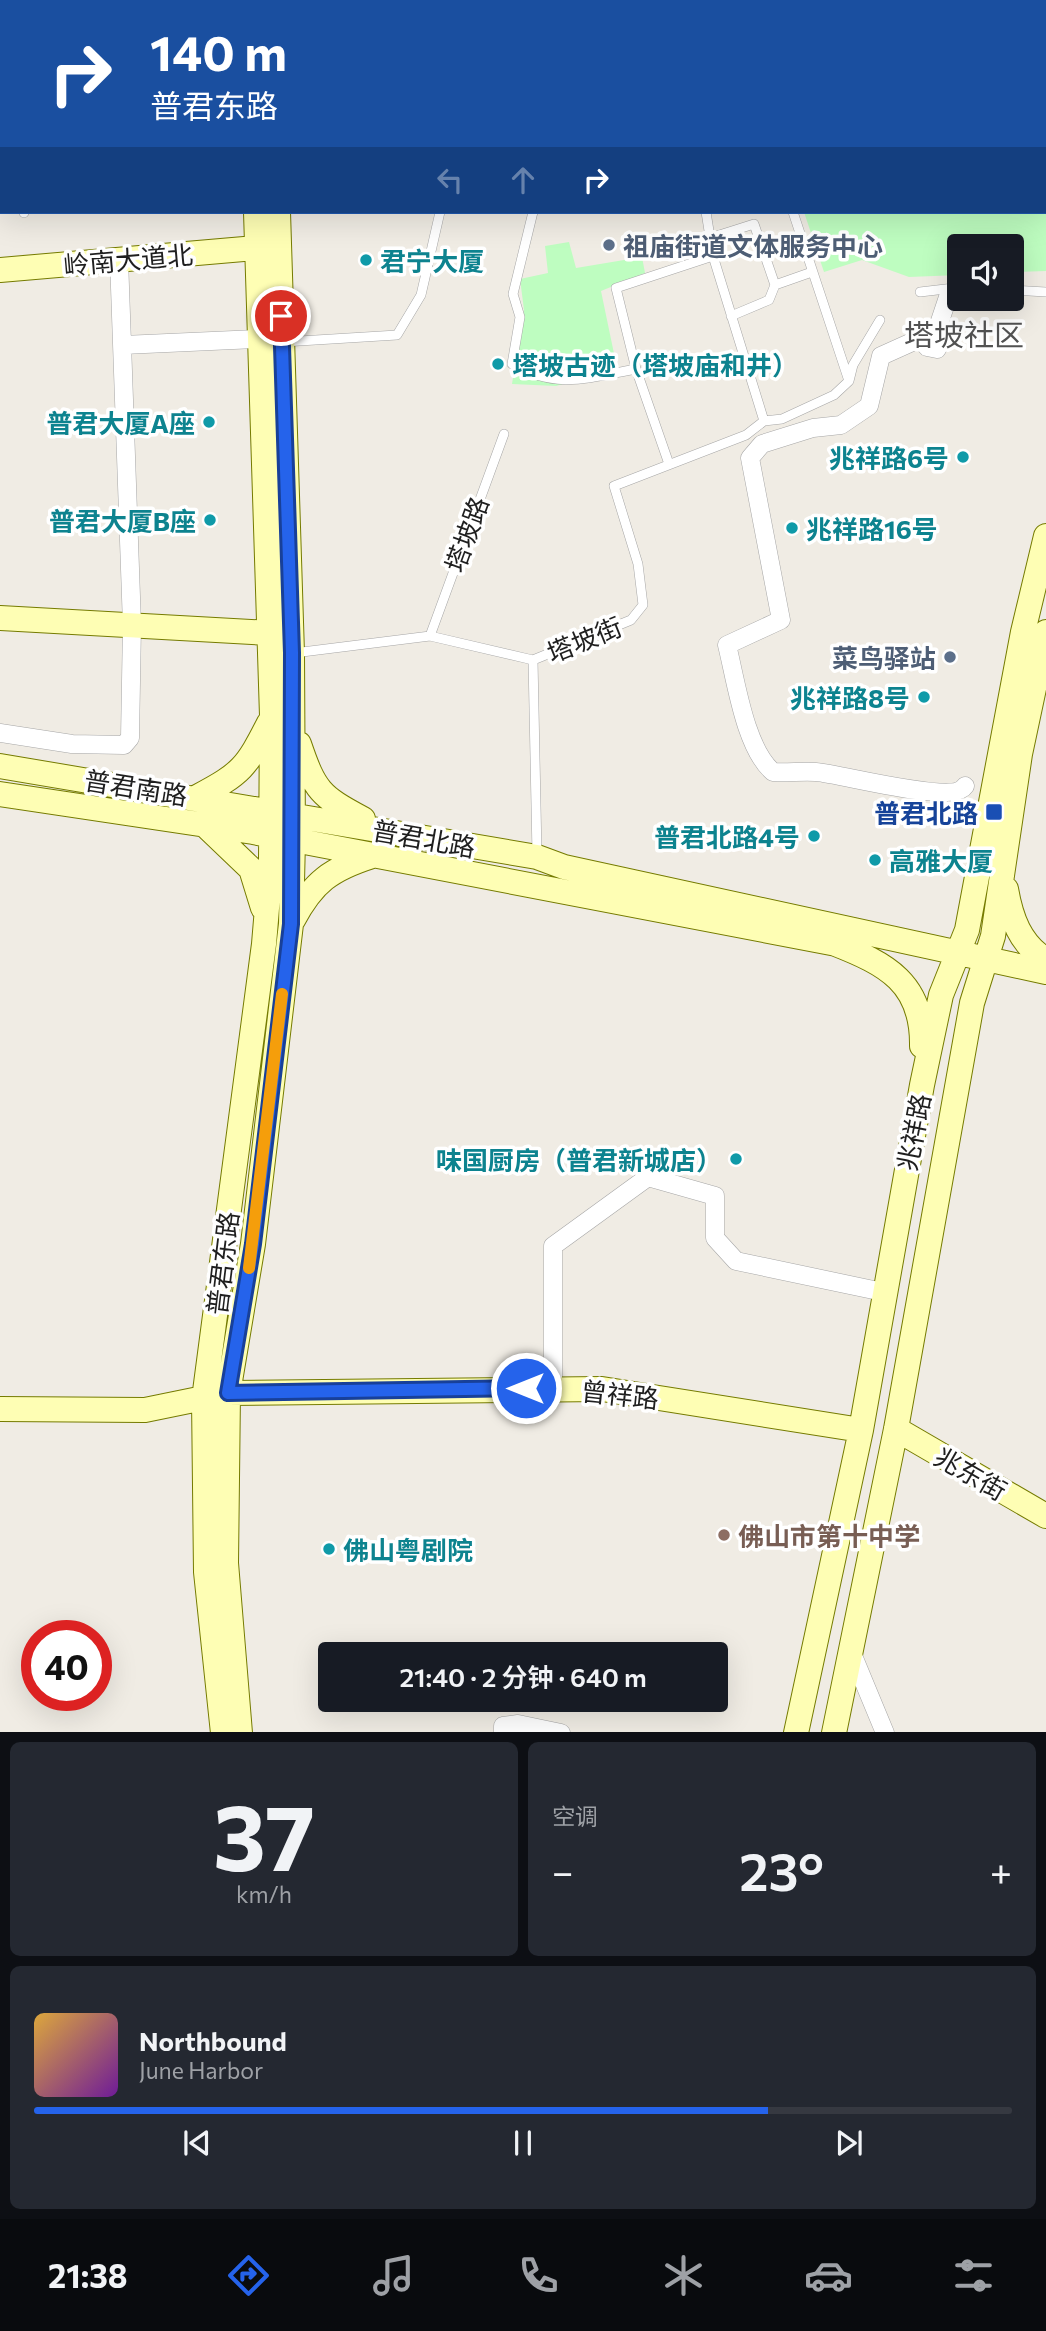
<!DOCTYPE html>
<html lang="zh">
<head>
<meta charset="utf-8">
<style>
  body { margin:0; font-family:Commissioner,"Noto Sans SC",sans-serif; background:#242831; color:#f1f3f6; height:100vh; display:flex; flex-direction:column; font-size:26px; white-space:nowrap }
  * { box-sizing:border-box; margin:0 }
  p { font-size:23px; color:#9ea1a6 }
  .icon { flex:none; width:38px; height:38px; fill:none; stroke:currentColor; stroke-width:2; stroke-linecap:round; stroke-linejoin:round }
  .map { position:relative; height:1732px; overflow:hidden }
  .side { display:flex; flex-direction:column; gap:10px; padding:10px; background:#0d0f14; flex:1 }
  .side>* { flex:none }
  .banner { position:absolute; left:0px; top:0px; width:1046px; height:214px; box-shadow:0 7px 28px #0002; background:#1a4fa0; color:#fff; overflow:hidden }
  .fabs { position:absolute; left:947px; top:234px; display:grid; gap:14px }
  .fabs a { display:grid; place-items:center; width:77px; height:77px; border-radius:7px; background:#171b24; box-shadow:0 7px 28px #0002; font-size:35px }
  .speed { position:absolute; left:21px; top:1620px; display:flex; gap:14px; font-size:35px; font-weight:700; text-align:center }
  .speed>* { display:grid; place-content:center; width:91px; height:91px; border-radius:50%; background:#171b24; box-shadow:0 7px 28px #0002; line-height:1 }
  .speed .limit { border:10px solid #d22; background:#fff; color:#111 }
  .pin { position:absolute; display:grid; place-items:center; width:60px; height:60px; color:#fff; margin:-30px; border:4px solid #fff; border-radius:50%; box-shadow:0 2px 7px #0007 }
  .me { position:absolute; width:77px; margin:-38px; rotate:270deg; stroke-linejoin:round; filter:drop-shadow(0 0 5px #0008) }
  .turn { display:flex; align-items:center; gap:24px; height:147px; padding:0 35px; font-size:32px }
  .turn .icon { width:91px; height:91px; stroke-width:2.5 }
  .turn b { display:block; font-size:49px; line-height:60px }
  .lanes { display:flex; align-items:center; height:66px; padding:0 35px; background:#0003; justify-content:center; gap:35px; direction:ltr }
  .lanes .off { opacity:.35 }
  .big { font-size:52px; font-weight:600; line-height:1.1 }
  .side .widget { flex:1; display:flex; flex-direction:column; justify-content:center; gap:10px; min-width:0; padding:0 24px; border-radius:10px; background:#242831 }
  .side .dial { align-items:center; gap:0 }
  .dial b { font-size:91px; line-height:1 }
  .song { display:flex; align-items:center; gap:21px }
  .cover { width:84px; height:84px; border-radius:10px; background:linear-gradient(135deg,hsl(40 70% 55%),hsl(280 70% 35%)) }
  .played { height:7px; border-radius:4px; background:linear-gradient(90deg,#2563eb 75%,#363941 75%) }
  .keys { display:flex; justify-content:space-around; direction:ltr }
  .heat { display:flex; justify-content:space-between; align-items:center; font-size:38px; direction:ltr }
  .side .tiles { flex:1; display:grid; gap:10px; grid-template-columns:1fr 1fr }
  .widget:last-child { grid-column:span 2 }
  .trip { position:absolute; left:318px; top:1642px; width:410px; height:70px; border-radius:7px; background:#171b24; box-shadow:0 7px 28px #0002; font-weight:600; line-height:70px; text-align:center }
  .dock { display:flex; height:112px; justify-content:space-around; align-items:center; background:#090b0e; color:#9ea1a6 }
  .dock .icon { width:49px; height:49px }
  .dock .current { color:#2563eb }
  .dock b { font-size:32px; color:#f1f3f6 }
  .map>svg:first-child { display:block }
</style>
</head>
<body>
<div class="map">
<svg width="1046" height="1733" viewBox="0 0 1046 1733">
  <rect width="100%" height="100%" fill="#f0ece4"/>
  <!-- park -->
  <path fill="#befdc0" d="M915 0H1046V271L1012 272V247H959V275L909 277 862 260 824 272 804 212H1045V2Z
    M569 242 576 268 642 257 645 273 601 291 617 368 556 386 512 384 524 310 520 279 548 273 545 246Z"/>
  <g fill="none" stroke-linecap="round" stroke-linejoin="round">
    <!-- lane casing -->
    <g stroke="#a6a6a6" stroke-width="10">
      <path id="lane" d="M909 0V2
        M0 15H2
        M533 212 513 294 520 317 512 364C556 390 588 378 636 369
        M706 212 713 256 764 421
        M793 212 849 381
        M24 213V212
        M710 238 754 224 775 285 812 272
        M1012 290 1046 292
        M920 292 954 288
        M731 316 769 300 775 285
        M283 342 397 335 421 295 440 212
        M764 421 782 419 834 395 849 381 853 365 880 320
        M669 464 636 369 616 288 713 256
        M430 636 504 434
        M294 653 430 636 533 660
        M537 854 533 660 631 620 643 605 638 564 614 486 746 435 764 421"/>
    </g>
    <!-- street casing -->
    <g stroke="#a6a6a6" stroke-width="19">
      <path id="street" d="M643 0 644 2
        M938 327 944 337 937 349 927 347 921 338 927 328 938 327 948 297 957 288
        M921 338 881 356 869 406 841 425 813 428 762 444 750 458 781 620 727 645C736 681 745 748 773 772 787 773 802 771 816 772 842 774 953 805 965 786
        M123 345 258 339
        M0 733 72 744 124 745 130 738 132 625 119 259
        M553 1389V1246L648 1177 715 1196V1238L736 1261 883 1292
        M851 1651 885 1733
        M503 1733V1726L518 1724 561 1733"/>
    </g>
    <!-- secondary casing -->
    <g stroke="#757b00" stroke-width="26">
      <path id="secondary" d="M264 2V0
        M286 2V0
        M691 2 697 0
        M0 270 256 248
        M0 618 270 633
        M299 744C315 791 320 796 363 819
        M0 766 537 857 564 867 1046 972
        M0 794 253 832 847 946
        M197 797C242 773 246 768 269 723
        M205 825 251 869 263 908
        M1006 889C1011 918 1020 944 1046 960
        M293 920C313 882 331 869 372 856
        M833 943C887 964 923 983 922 1046
        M0 1409 145 1410 228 1393 602 1389 861 1430
        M896 1429 1046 1516
        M223 1733 206 1572 204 1399 264 944 271 860 272 716 256 212
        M240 1733 226 1563 228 1393 253 1244 291 924 293 840 292 653 278 212
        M796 1733 861 1430 922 1085 941 995 967 930 1023 632 1046 536
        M834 1733 896 1429 972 1003 993 936 1020 754 1046 632"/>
    </g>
    <!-- lane -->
    <use href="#lane" stroke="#fff" stroke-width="9"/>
    <!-- street -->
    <use href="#street" stroke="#fff" stroke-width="18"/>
    <!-- secondary -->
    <use href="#secondary" stroke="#fefeb4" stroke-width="24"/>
  </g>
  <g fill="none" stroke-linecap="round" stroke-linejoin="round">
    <!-- route casing -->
    <g stroke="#184099" stroke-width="18">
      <path id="route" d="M281 316 292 653 291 924 253 1244 228 1393 526 1388"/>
    </g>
    <!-- route -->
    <use href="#route" stroke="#2563eb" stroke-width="12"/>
    <!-- slow -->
    <path stroke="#f59e0b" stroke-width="12" d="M249 1268 282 994"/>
  </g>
  <!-- markers -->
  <g fill="#5c6f8a" stroke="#fff" stroke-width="2.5">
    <circle cx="609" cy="245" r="7"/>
    <circle cx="950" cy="657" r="7"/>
  </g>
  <g fill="#0f9aa8" stroke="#fff" stroke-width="2.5">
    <circle cx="366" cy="260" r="7"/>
    <circle cx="498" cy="364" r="7"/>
    <circle cx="209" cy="422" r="7"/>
    <circle cx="963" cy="457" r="7"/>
    <circle cx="210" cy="520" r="7"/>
    <circle cx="792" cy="528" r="7"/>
    <circle cx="924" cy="697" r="7"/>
    <circle cx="814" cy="836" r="7"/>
    <circle cx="875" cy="860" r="7"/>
    <circle cx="736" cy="1159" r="7"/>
    <circle cx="329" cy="1549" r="7"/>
  </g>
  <rect fill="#1a4fb4" stroke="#fff" stroke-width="2.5" x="985" y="803" width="18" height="18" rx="3.5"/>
  <circle fill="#8d6e63" stroke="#fff" stroke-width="2.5" cx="724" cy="1535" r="7"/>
  <g text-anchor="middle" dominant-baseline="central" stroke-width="7" stroke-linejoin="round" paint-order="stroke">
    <!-- service labels -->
    <g font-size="26" font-weight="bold" fill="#4e5e75" stroke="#fff" text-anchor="start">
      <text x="623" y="245">祖庙街道文体服务中心</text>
      <text x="936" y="657" text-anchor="end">菜鸟驿站</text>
    </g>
    <!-- street labels -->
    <g font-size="26" fill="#1f1f1f" stroke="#fff">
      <text transform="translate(128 259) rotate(-5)">岭南大道北</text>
      <text transform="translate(466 534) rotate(-70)">塔坡路</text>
      <text transform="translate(584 639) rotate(-22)">塔坡街</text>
      <text transform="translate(136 787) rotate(9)">普君南路</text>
      <text transform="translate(424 838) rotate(10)">普君北路</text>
      <text transform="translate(913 1132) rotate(-79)">兆祥路</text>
      <text transform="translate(222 1263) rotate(-83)">普君东路</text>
      <text transform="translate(620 1394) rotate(6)">曾祥路</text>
      <text transform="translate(971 1473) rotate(30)">兆东街</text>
    </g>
    <!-- culture labels -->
    <g font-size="26" font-weight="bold" fill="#0d838f" stroke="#fff" text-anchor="end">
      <text x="380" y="260" text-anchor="start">君宁大厦</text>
      <text x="512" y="364" text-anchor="start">塔坡古迹（塔坡庙和井）</text>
      <text x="195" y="422">普君大厦A座</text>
      <text x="949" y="457">兆祥路6号</text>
      <text x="196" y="520">普君大厦B座</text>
      <text x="806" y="528" text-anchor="start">兆祥路16号</text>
      <text x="910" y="697">兆祥路8号</text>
      <text x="800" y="836">普君北路4号</text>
      <text x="889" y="860" text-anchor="start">高雅大厦</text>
      <text x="722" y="1159">味国厨房（普君新城店）</text>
      <text x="343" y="1549" text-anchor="start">佛山粤剧院</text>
    </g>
    <!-- transit labels -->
    <g font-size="26" font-weight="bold" fill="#164399" stroke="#fff" text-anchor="end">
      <text x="978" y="812">普君北路</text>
    </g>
    <!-- education labels -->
    <g font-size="26" font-weight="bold" fill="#785e54" stroke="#fff" text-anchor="start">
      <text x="738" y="1535">佛山市第十中学</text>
    </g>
    <!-- quarter labels -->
    <g font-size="30" fill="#525252" stroke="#fff">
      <text x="964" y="333">塔坡社区</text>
    </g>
  </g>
</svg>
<div class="fabs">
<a><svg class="icon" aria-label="sound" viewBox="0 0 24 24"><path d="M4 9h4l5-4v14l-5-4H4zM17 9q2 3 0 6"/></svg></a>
</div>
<div class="speed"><div class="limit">40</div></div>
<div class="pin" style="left:281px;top:316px;background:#d93025"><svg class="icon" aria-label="arrive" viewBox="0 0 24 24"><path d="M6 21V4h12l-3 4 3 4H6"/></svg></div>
<svg class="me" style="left:526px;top:1388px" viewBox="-20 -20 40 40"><circle r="17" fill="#2563eb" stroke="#fff" stroke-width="3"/><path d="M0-11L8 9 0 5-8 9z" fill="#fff"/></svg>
<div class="trip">21:40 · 2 分钟 · 640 m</div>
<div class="banner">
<div class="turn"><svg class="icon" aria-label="right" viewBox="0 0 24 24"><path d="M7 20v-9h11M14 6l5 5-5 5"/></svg><div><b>140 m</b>普君东路</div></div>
<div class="lanes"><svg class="icon off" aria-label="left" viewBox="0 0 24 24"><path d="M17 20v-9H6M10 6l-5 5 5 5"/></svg><svg class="icon off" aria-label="ahead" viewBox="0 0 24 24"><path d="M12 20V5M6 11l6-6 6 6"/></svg><svg class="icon" aria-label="right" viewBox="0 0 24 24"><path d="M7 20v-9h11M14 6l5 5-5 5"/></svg></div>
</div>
</div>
<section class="side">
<div class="tiles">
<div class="widget dial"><b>37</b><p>km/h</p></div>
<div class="widget"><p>空调</p>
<div class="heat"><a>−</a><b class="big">23°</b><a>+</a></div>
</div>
<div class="widget">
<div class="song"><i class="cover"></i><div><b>Northbound</b><p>June Harbor</p></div></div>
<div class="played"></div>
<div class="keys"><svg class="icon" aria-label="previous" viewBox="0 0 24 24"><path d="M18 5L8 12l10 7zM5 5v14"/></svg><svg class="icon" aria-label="pause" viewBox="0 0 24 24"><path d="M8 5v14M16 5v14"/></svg><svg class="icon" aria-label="next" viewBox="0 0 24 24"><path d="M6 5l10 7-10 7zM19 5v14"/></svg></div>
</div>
</div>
</section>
<nav class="dock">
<b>21:38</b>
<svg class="icon current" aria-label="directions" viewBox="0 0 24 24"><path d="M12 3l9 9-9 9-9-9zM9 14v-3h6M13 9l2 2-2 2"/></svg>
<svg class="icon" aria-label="music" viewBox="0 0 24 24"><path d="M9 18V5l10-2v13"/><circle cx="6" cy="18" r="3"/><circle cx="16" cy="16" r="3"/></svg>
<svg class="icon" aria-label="phone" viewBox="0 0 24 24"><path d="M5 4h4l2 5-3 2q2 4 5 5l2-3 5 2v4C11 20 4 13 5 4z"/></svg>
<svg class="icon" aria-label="climate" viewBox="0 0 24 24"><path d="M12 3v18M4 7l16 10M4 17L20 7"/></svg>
<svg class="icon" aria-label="car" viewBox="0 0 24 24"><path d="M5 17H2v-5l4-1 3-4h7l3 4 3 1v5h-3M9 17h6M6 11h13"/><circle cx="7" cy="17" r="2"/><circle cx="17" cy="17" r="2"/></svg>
<svg class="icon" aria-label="filters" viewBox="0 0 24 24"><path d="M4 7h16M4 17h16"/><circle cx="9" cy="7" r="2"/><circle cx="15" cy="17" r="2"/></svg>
</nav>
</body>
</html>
